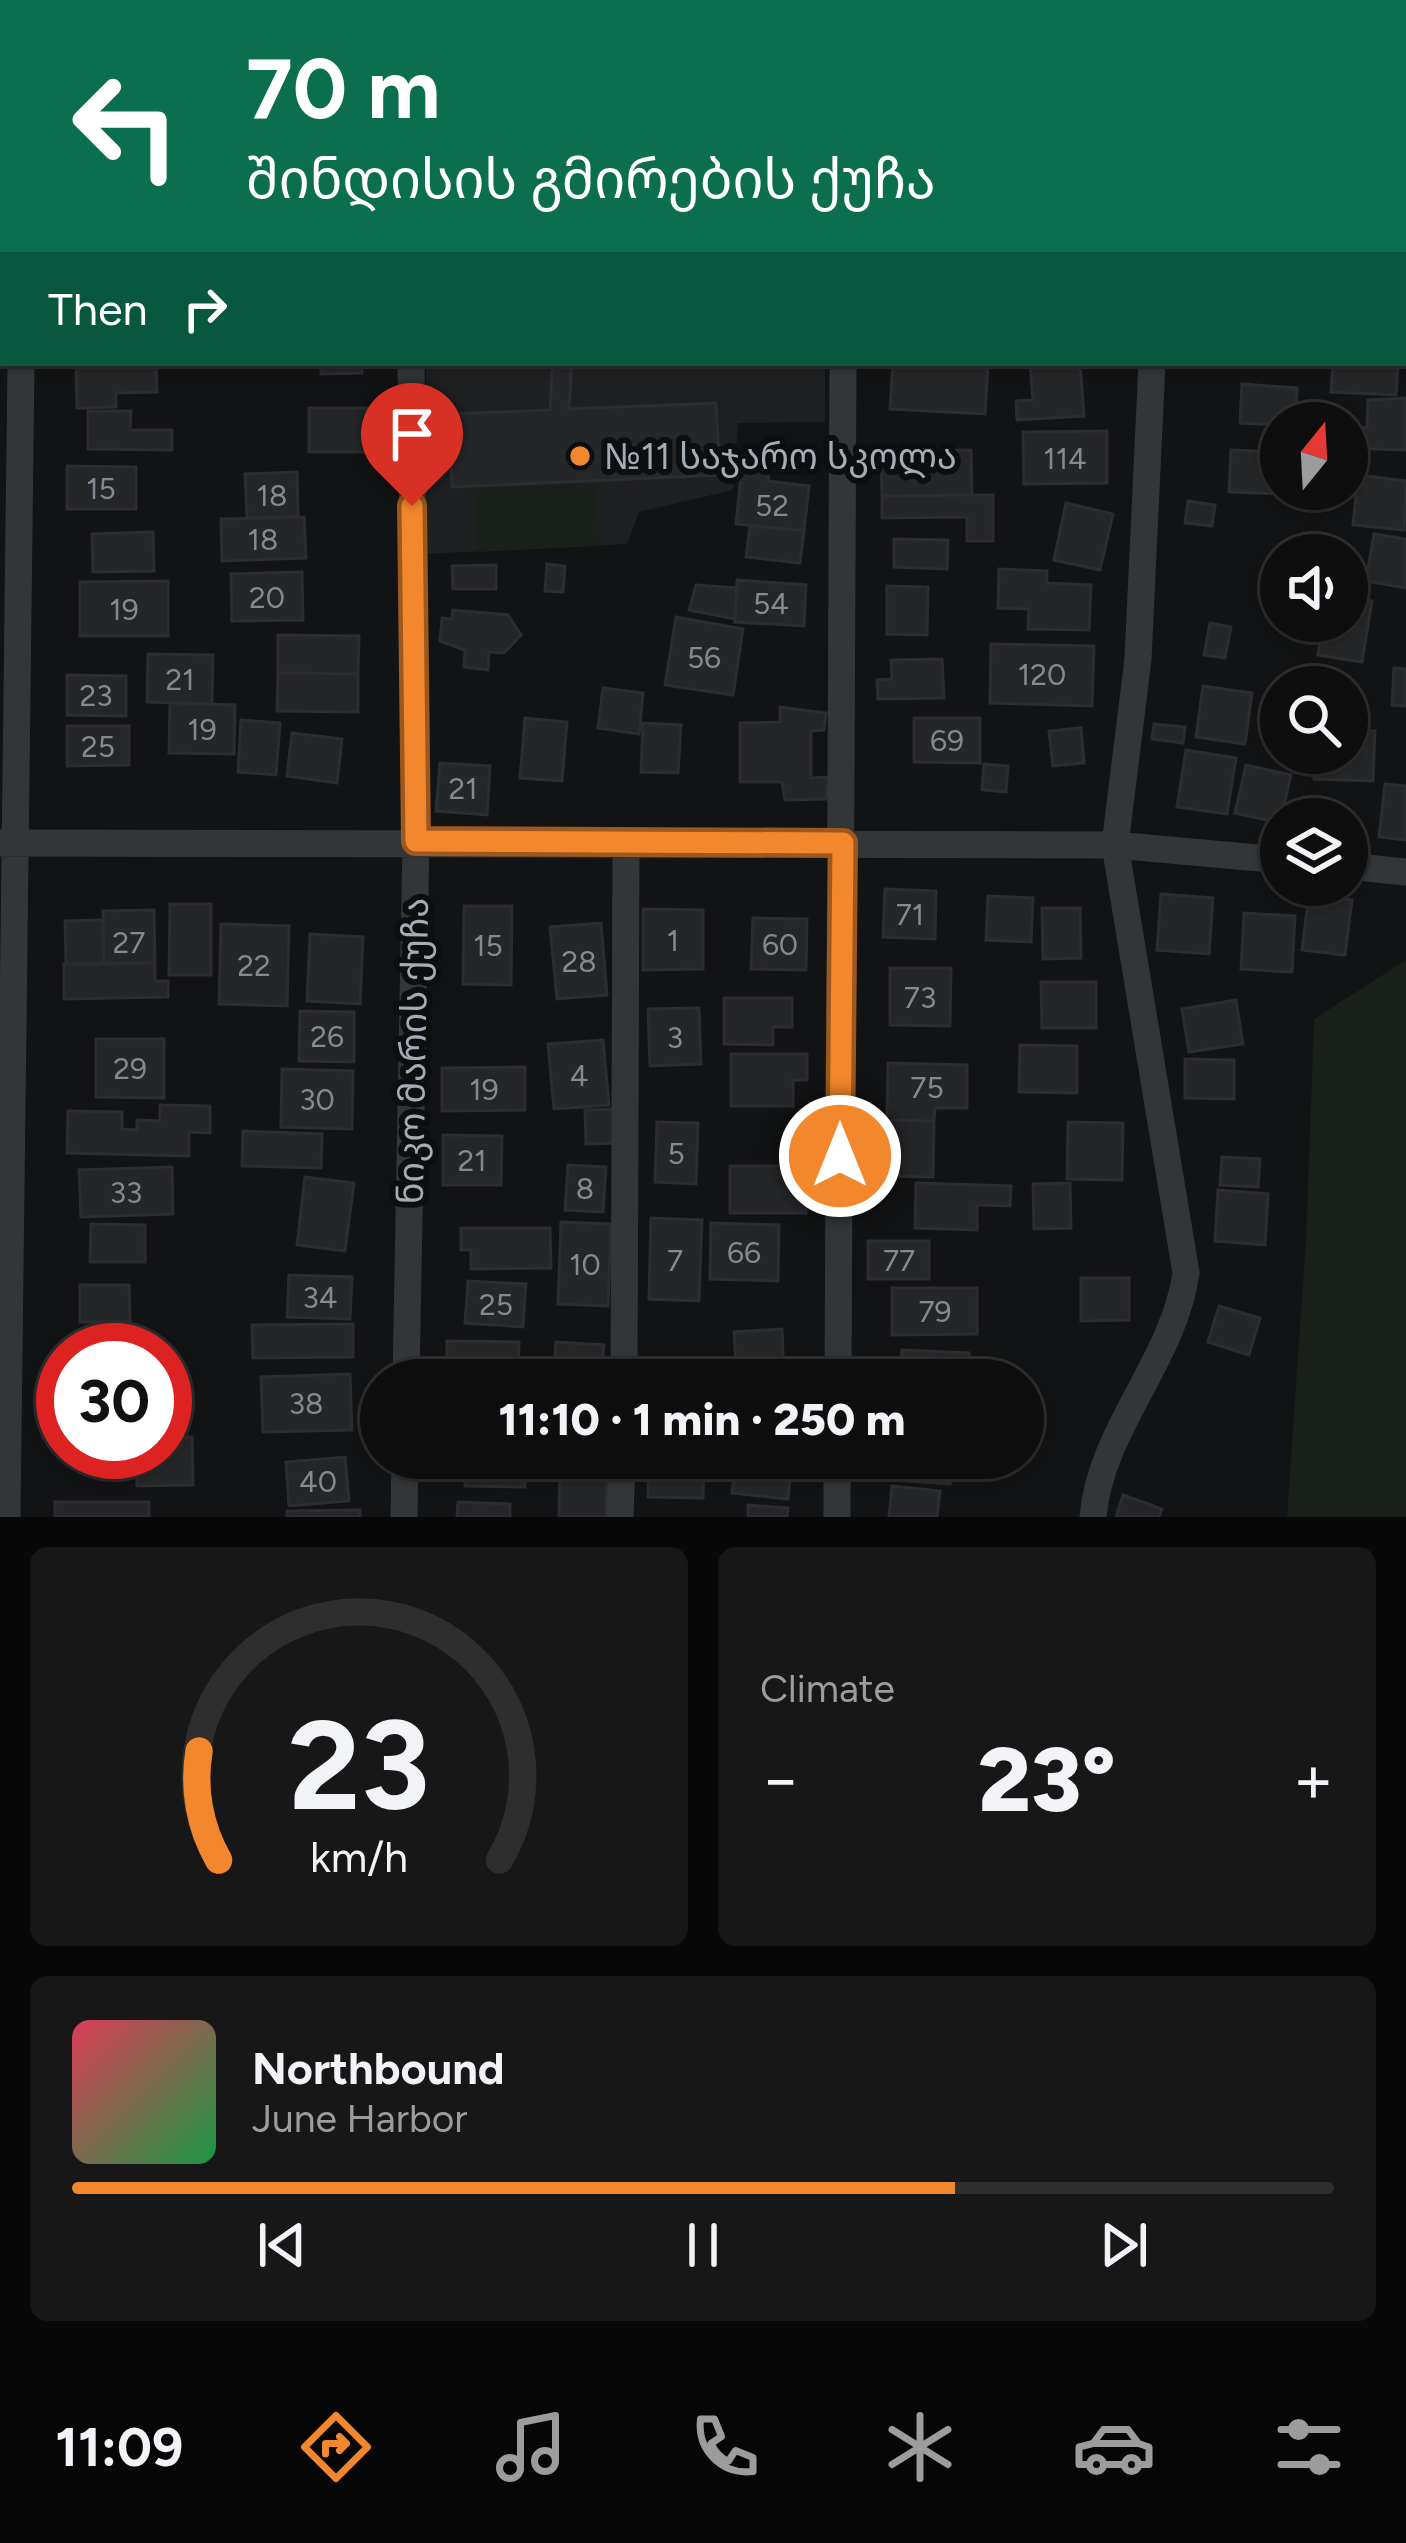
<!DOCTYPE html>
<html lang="en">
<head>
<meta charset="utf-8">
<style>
  body { margin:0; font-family:Figtree,"Noto Sans Georgian",sans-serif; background:#171718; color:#f1f3f6; height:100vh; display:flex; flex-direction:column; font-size:45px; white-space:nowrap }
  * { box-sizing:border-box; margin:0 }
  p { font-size:39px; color:#9b9c9e }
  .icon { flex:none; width:66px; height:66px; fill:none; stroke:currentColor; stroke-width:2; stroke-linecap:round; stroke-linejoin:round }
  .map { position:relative; height:1517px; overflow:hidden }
  .drawer { display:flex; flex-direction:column; gap:30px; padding:30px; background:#080808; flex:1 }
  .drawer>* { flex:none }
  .hud { position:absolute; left:0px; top:0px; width:1407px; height:366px; box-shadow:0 3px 9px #0004,0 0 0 3px #2e2e2f; background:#0b6e4f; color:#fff; overflow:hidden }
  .needle { width:78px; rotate:18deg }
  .buttons { position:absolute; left:1260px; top:402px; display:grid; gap:24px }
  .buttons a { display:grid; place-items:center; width:108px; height:108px; border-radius:50%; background:#0e0e0f; box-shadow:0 3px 9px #0004,0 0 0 3px #2e2e2f; font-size:60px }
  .speed { position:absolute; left:36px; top:1323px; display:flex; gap:24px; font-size:60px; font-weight:700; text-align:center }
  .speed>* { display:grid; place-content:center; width:156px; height:156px; border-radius:50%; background:#0e0e0f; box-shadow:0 3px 9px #0004,0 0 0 3px #2e2e2f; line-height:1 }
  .speed .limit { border:18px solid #d22; background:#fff; color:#111 }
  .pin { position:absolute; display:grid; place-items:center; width:102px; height:102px; color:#fff; margin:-123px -51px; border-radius:50% 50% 50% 0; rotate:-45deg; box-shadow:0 0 12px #0007 }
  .pin .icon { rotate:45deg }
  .me { position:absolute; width:132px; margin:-66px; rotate:0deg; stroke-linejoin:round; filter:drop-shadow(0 0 9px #0008) }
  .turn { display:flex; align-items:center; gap:42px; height:252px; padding:0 48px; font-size:54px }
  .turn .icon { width:156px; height:156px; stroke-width:2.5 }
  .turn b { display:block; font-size:84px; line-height:102px }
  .then { display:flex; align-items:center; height:114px; padding:0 48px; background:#0003; gap:24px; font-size:45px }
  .big { font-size:90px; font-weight:800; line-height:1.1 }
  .drawer .widget { flex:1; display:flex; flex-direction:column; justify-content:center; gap:18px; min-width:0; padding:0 42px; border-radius:18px; background:#171718 }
  .drawer .dial { align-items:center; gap:0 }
  .dial svg { height:312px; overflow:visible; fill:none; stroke:#2e2e2f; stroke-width:7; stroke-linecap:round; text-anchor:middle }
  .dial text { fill:#f1f3f6; stroke:none }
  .song { display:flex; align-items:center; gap:36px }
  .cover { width:144px; height:144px; border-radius:18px; background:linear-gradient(135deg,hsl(350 70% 55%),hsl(140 70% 35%)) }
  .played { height:12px; border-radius:6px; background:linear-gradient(90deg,#f2872d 70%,#2e2e2f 70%) }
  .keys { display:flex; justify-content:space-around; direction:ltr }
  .heat { display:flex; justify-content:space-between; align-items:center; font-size:66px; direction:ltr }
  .drawer .tiles { flex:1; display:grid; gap:30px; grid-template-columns:1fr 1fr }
  .widget:last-child { grid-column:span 2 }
  .trip { position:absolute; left:360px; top:1359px; width:684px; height:120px; border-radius:60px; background:#0e0e0f; box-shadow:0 3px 9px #0004,0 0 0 3px #2e2e2f; font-weight:800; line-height:120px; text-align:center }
  .tabs { display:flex; height:192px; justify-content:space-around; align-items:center; background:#060606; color:#9b9c9e }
  .tabs .icon { width:84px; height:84px }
  .tabs .current { color:#f2872d }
  .tabs b { font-size:54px; color:#f1f3f6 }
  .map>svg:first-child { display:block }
</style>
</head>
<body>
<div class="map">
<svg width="1406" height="1517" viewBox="0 0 1406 1517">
  <rect width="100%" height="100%" fill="#121314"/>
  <!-- built -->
  <path fill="#1e1f21" d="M426 363H825V422L738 423 733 490 639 512 627 544 425 554Z"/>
  <!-- green -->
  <path fill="#191f19" d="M596 484 599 546 477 552 474 490Z
    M1406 960V1517H1287L1306 1238 1314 1019Z"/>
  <!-- building -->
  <path fill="#252628" stroke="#2c2d30" stroke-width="3" d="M76 363H156L157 392 116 393V407L77 408Z
    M321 363H361L362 373 321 374Z
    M553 363H572L569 409 716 403 720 475 452 487 449 414 550 410Z
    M893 363 988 365 985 414 890 409Z
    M1030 363H1080L1084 416 1017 420 1016 401 1033 400Z
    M1333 363H1398L1396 395 1331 392Z
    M1242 384 1297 388 1296 408 1286 407 1281 425 1240 423Z
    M1406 398V450L1347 448V427L1367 428 1368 400Z
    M309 408H377V452H309Z
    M88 411H131L130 430H172V450L88 449Z
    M1107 431V483L1024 484 1023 432Z
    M971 450 972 495 882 496 881 451Z
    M1231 450 1281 452V489H1308L1307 503H1284V494L1229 492Z
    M742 465 769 468 768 481 809 486 804 531 736 524Z
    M67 466 136 467V509H67Z
    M297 472 298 516 247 518 245 474Z
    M1358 475 1406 481 1404 530 1353 525Z
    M972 495H993V541H967V517L882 518V496Z
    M1188 501 1215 505 1212 526 1185 523Z
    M1066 503 1113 514 1100 570 1054 560Z
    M304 517 306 558 222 561 221 519Z
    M750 526 804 531 800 563 746 557Z
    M153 532 154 571 93 572 92 534Z
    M1374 534 1406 539V588L1366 581Z
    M894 539 948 540 947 569 894 567Z
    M547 564 565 566 563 592 545 591Z
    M496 565V589H453L452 566Z
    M999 569 1047 571V583L1091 585 1089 630 1028 629 1029 609 998 608Z
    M302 572 303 620 232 621 231 574Z
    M737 580 806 585 804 626 735 622Z
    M168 581V636H80V582Z
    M696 585 737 588 735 619 689 610Z
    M887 586 928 587 927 635 887 634Z
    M1347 597 1372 601 1362 662 1318 655 1322 630 1298 626 1299 621H1347Z
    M453 610 508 615 521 635 504 653 489 652 488 670 464 667 465 650 440 641 442 618 452 619Z
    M676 617 743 629 733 695 665 685Z
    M1210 623 1231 627 1225 658 1204 655Z
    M278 635 359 636 358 674 278 673Z
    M991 644 1094 646 1092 706 990 703Z
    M148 654 213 655 212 704 147 702Z
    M942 659 944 698 878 699 877 680 892 679 891 660Z
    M1394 668 1406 669V706L1392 705Z
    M278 673 358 674V712L277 711Z
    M67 675 126 676V716L67 715Z
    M1203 686 1252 693 1245 744 1196 737Z
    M603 688 643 693 639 734 598 728Z
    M170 703 235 705 234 754 169 753Z
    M780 707 826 713 824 730 811 731V778L829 777 826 799 785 800 782 782H740V723L780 722Z
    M525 718 567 722 562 781 520 778Z
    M914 718H980V763L914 762Z
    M241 720 280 723 276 775 238 772Z
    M643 723 681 725 678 773 641 772Z
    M1154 724 1185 727 1183 743 1152 739Z
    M67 726H129V765L67 766Z
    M1081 728 1084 763 1053 766 1049 731Z
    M1347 730 1375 731 1373 781 1314 779 1315 753H1347Z
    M292 733 342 739 337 783 287 776Z
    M1186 750 1236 758 1227 814 1177 807Z
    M440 763 490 766 487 815 436 811Z
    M984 764 1008 766 1006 792 982 790Z
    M1246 765 1291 775 1280 823 1235 813Z
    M1385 784 1406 786V840L1379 837Z
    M885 889 936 891 935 939 883 937Z
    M1161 894 1213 898 1209 954 1157 950Z
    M1309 894 1352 900 1345 955 1302 950Z
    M988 896 1033 898 1031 942 986 940Z
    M170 904H211V975H169Z
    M464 906H512L511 985 463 984Z
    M1042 908H1080L1081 958 1043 959Z
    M643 909 703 910V969L643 970Z
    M154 910 155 963 104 964 103 911Z
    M1244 913 1295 916 1292 972 1241 969Z
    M753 918 807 919 806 970 751 969Z
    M103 920 104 964H66L65 921Z
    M601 923 607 995 557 999 550 927Z
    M221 924 289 926 287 1006 219 1004Z
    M310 934 363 937 360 1004 307 1001Z
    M155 963V981H168V997L64 999V964Z
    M890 968H951L950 1026 890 1025Z
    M1041 982H1096V1028H1042Z
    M724 998H792V1027H773V1045L724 1044Z
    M1236 1000 1243 1044 1189 1052 1182 1009Z
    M699 1008 701 1064 650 1066 648 1009Z
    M300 1011 354 1012V1062L299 1061Z
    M96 1039H164V1098L96 1097Z
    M603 1040 609 1105 554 1109 548 1044Z
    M1020 1045 1077 1046V1093L1019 1092Z
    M731 1054H807V1080H793V1106H731Z
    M1185 1059 1234 1060V1099L1185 1098Z
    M888 1063 967 1065V1108H935L934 1121 887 1120Z
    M525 1067V1110L442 1111V1068Z
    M282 1069 353 1071 352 1129 281 1127Z
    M160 1105 210 1106V1133L189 1132V1156L67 1153 68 1111 122 1112V1129L137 1130V1120L160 1121Z
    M619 1109 620 1143 586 1144 585 1110Z
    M887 1120 934 1121 933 1177 886 1176Z
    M657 1122 698 1123 696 1184 655 1182Z
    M1068 1122 1123 1123 1122 1180 1067 1179Z
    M243 1131 322 1134 321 1168 242 1166Z
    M443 1135 502 1136 501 1185H443Z
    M1222 1157 1260 1159 1258 1187 1220 1185Z
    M568 1165 606 1167 603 1212 565 1210Z
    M730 1166H806V1213H730Z
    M172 1167 173 1214 81 1217 79 1170Z
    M305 1177 354 1183 345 1251 297 1245Z
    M916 1183 1011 1186 1010 1206 977 1205V1230L915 1228Z
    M1070 1183 1071 1228 1034 1229 1033 1184Z
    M1218 1190 1268 1194 1265 1245 1215 1241Z
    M651 1218 702 1220 699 1301 649 1299Z
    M561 1222 611 1224 608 1306 558 1304Z
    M711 1223 779 1225 778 1281 710 1279Z
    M91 1224 145 1225V1262H90Z
    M461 1228H550L551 1268 471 1269V1250H461Z
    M868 1241H929V1279H868Z
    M289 1275 352 1277 350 1319 287 1317Z
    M1081 1278H1129V1320L1081 1321Z
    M468 1281 526 1284 523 1327 465 1323Z
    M80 1285H129L130 1322H80Z
    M892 1288H977V1334L892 1335Z
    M1219 1306 1260 1318 1249 1355 1208 1342Z
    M353 1324V1357L253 1358 252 1325Z
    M782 1329 784 1380H737L734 1332Z
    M447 1341 519 1342 518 1380H447Z
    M556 1342 604 1345 601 1380H553Z
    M902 1350 969 1353 968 1380H901Z
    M350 1374 352 1430 263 1432 261 1377Z
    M165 1437H192L193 1485 137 1486 136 1452H165Z
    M345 1457 349 1501 289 1506 286 1462Z
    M465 1458H525V1487L465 1486Z
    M560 1458H607L606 1517H559Z
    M649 1458H704L703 1498 648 1497Z
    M736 1458 792 1460 788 1499 732 1493Z
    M896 1458H952L950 1484 895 1480Z
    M892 1486 940 1491 937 1517H889Z
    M1123 1495 1162 1509 1159 1517H1116Z
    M55 1502H149V1517H55Z
    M458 1502 510 1504V1517H457Z
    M748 1505 788 1508 787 1517H748Z
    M360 1510V1517H287V1511Z"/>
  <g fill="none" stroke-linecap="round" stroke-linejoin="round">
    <!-- minor -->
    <path stroke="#333639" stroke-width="27" d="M18 0V3
      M497 3V0
      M845 3V0
      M1161 3V0
      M1404 195H1406
      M0 203H3
      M0 843 1115 845 1281 860
      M1347 866 1406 872
      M406 1380 416 841 411 363
      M624 1380 626 842
      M838 1380 843 363
      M7 1517 21 363
      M404 1517 405 1458
      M620 1517 622 1458
      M837 1517V1458
      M1093 1517C1100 1430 1174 1360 1186 1273L1115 845 1138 659 1152 363"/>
  </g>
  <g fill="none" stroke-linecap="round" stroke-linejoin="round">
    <!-- route casing -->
    <g stroke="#9d581d" stroke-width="30">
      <path id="route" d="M412 506 416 841 843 843 840 1156"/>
    </g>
    <!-- route -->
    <use href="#route" stroke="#f2872d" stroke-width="21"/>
  </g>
  <!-- markers -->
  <circle fill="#f2872d" stroke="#0d0e0f" stroke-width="4.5" cx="580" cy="456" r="12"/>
  <g text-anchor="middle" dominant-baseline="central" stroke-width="12" stroke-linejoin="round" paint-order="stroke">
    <!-- number labels -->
    <g font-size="30" fill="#848a91">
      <text x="1065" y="458">114</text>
      <text x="101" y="488">15</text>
      <text x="272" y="495">18</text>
      <text x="772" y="505">52</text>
      <text x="263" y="539">18</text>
      <text x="267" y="597">20</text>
      <text x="771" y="603">54</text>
      <text x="124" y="609">19</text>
      <text x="704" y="657">56</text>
      <text x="1042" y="674">120</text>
      <text x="180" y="679">21</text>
      <text x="96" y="695">23</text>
      <text x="202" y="729">19</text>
      <text x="947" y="740">69</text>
      <text x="98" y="746">25</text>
      <text x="463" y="788">21</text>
      <text x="910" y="914">71</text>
      <text x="673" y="940">1</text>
      <text x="129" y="942">27</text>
      <text x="780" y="944">60</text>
      <text x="488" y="945">15</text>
      <text x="579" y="961">28</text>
      <text x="254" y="965">22</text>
      <text x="920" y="997">73</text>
      <text x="327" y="1036">26</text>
      <text x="675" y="1037">3</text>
      <text x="130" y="1068">29</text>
      <text x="579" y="1075">4</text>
      <text x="927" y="1087">75</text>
      <text x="484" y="1089">19</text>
      <text x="317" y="1099">30</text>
      <text x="676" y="1153">5</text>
      <text x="472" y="1160">21</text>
      <text x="585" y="1188">8</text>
      <text x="126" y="1192">33</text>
      <text x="744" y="1252">66</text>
      <text x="675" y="1260">7</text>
      <text x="899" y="1260">77</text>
      <text x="585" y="1264">10</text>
      <text x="320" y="1297">34</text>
      <text x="496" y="1304">25</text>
      <text x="935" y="1311">79</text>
      <text x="306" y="1403">38</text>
      <text x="318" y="1481">40</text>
    </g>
    <!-- poi labels -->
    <g font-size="36" fill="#a4acb5" stroke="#0d0e0f" text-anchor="start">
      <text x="604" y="456">№11 საჯარო სკოლა</text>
    </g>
    <!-- street labels -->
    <g font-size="36" fill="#a4acb5" stroke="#0d0e0f">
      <text transform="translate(413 1051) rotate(-89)">ნიკო მარის ქუჩა</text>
    </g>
  </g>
</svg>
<div class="buttons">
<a><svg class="needle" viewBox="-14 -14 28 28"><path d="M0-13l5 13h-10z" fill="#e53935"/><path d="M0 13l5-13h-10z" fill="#9b9c9e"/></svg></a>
<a><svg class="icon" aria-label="sound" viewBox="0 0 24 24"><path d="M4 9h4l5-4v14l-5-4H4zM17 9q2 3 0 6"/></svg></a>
<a><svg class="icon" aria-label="search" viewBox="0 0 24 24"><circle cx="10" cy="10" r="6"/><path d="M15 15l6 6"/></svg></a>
<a><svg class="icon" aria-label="layers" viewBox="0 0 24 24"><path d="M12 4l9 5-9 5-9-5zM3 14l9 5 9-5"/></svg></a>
</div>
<div class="speed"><div class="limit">30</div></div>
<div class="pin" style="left:412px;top:506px;background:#d93025"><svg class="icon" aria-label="arrive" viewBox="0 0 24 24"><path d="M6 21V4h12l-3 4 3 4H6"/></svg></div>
<svg class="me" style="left:840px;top:1156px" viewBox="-20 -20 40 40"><circle r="17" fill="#f2872d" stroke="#fff" stroke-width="3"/><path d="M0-11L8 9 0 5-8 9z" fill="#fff"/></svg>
<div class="trip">11:10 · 1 min · 250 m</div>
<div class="hud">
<div class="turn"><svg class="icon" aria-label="left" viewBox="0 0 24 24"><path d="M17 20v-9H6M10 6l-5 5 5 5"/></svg><div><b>70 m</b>შინდისის გმირების ქუჩა</div></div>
<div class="then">Then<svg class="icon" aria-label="right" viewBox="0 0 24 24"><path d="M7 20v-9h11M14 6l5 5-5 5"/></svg></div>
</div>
</div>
<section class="drawer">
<div class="tiles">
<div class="widget dial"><svg viewBox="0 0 100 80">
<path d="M14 69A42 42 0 1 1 86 69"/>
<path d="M14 69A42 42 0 0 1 9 41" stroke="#f2872d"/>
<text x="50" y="56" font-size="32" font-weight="700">23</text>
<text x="50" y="72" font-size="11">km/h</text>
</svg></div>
<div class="widget"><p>Climate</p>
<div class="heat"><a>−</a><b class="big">23°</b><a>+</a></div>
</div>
<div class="widget">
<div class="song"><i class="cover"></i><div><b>Northbound</b><p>June Harbor</p></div></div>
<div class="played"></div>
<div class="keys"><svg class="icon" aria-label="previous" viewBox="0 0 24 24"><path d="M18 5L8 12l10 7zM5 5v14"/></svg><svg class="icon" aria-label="pause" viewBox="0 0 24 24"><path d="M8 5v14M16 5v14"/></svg><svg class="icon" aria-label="next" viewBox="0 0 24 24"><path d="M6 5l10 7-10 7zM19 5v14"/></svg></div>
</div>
</div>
</section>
<nav class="tabs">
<b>11:09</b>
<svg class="icon current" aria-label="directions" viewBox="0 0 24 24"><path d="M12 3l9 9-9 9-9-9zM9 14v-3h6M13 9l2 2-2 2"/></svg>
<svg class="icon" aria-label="music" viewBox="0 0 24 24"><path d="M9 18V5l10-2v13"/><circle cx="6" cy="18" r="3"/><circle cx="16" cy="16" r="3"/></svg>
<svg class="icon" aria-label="phone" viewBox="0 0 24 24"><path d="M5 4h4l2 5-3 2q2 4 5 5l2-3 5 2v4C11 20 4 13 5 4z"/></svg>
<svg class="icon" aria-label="climate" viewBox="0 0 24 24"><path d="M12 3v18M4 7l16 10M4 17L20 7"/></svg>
<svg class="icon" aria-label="car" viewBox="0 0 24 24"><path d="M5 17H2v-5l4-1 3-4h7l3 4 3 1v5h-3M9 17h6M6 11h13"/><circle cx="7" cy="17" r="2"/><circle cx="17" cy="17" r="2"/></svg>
<svg class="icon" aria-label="filters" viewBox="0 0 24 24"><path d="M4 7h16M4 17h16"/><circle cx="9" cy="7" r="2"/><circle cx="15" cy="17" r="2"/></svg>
</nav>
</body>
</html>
